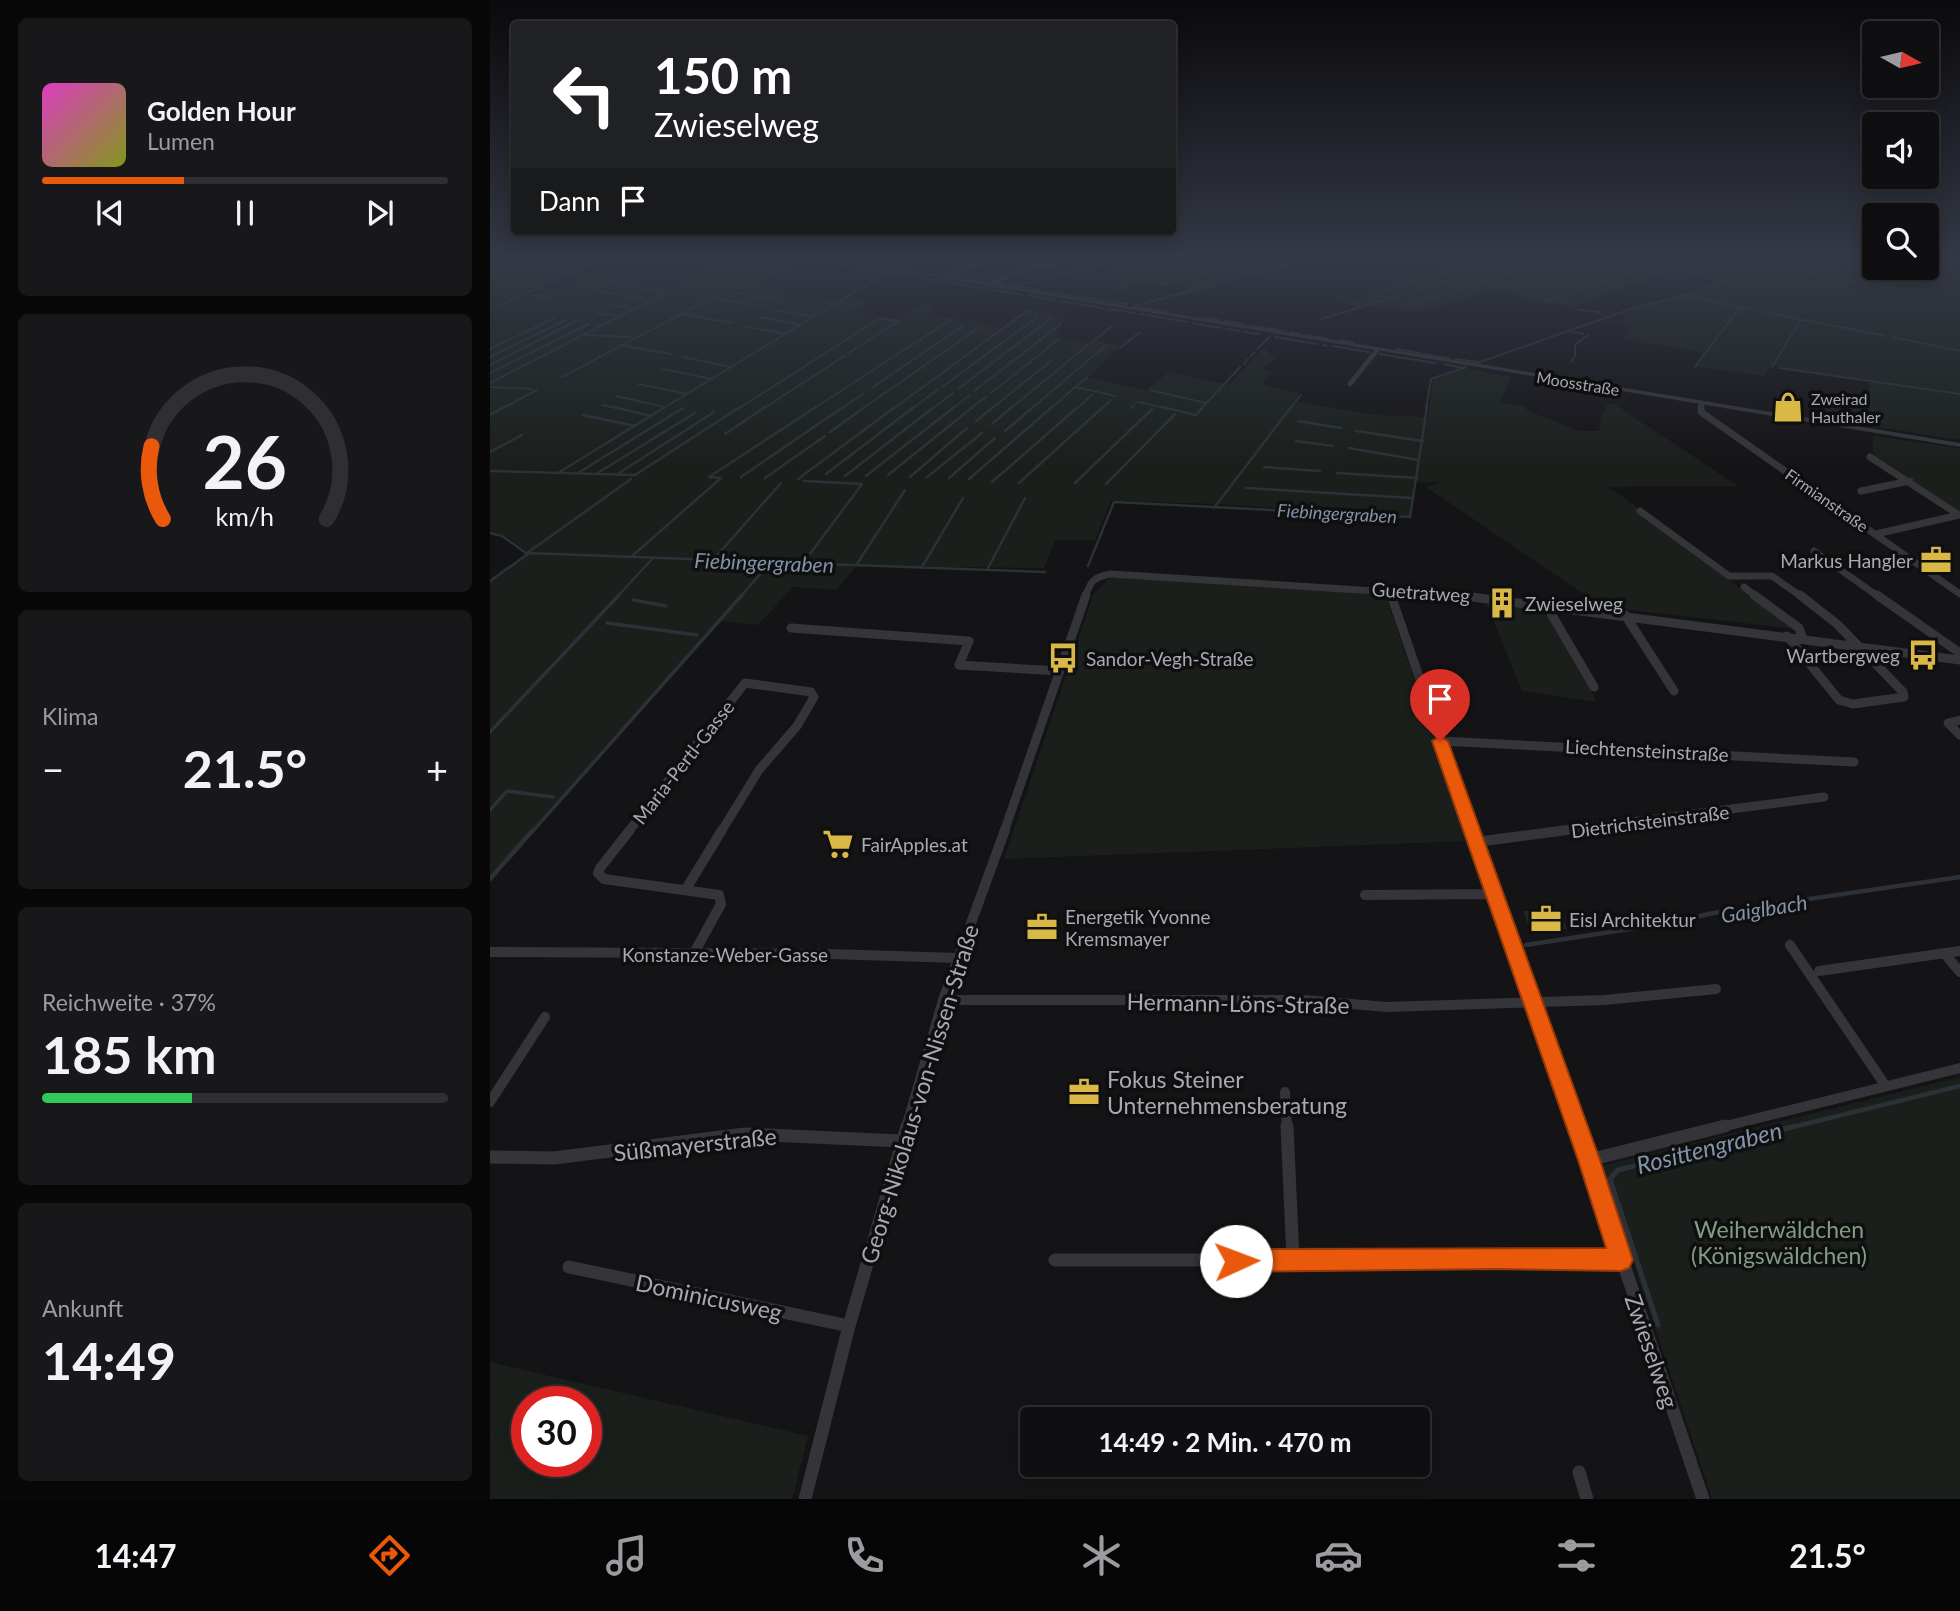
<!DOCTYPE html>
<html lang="de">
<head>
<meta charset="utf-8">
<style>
  body { margin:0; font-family:Lato,sans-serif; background:#181719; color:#f1f3f6; height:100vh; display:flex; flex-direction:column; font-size:26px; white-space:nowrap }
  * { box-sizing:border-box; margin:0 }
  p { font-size:23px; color:#9b9c9f }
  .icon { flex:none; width:38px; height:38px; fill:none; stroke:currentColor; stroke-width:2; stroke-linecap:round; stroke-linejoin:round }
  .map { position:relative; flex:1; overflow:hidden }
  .sheet { display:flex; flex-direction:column; gap:18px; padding:18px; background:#080809; width:490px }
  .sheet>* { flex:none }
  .banner { position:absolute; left:21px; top:21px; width:665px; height:214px; border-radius:7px; box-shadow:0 4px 18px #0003,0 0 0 2px #2f2e30; background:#202124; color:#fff; overflow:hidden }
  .needle { width:46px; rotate:98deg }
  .fabs { position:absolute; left:1372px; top:21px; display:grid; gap:14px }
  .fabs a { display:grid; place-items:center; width:77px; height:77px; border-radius:7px; background:#0f0e10; box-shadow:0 4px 18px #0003,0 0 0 2px #2f2e30; font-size:35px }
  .speed { position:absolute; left:21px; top:1386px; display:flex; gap:14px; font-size:35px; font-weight:700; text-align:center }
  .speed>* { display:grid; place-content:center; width:91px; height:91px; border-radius:50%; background:#0f0e10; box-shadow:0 4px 18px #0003,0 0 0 2px #2f2e30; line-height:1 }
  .speed .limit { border:10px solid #d22; background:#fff; color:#111 }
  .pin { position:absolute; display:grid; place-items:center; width:60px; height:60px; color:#fff; margin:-72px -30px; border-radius:50% 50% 50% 0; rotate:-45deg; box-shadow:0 0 7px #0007 }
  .pin .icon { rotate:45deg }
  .me { position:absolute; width:77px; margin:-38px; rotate:88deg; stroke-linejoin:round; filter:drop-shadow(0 0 5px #0008) }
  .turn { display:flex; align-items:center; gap:24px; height:147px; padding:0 28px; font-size:32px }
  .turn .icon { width:91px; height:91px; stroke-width:2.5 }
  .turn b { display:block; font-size:49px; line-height:60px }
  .then { display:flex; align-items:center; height:66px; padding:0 28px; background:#0003; gap:14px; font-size:26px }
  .big { font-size:52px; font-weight:700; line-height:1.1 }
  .sheet .tile { flex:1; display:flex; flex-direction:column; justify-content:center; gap:10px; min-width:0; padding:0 24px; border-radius:10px; background:#181719 }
  .sheet .dial { align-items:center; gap:0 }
  .dial svg { height:182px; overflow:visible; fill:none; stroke:#2f2e30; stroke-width:7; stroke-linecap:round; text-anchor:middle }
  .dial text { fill:#f1f3f6; stroke:none }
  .song { display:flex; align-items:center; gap:21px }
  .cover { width:84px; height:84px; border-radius:10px; background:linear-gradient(135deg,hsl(310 70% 55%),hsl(70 70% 35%)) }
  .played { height:7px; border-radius:4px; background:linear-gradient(90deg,#ea580c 35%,#2f2e30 35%) }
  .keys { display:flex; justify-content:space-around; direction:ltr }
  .heat { display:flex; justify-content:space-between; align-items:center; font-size:38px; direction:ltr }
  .charge { height:10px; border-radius:5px; background:linear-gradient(90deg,#34c759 37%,#2f2e30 0) }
  .trip { position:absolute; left:530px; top:1407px; width:410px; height:70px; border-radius:7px; background:#0f0e10; box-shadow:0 4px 18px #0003,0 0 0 2px #2f2e30; font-weight:700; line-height:70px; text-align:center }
  .dock { display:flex; height:112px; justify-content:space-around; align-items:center; background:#060606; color:#9b9c9f }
  .dock .icon { width:49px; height:49px }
  .dock .current { color:#ea580c }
  .dock b { font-size:32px; color:#f1f3f6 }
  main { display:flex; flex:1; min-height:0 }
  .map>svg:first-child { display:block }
</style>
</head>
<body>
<main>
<section class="sheet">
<div class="tile">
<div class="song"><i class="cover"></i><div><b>Golden Hour</b><p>Lumen</p></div></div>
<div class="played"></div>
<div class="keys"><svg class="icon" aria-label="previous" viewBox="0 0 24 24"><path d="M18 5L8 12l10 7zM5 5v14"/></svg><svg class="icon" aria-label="pause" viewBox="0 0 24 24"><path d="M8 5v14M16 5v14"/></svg><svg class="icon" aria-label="next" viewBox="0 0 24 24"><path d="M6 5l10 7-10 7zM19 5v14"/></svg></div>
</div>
<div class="tile dial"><svg viewBox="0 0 100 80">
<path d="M14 69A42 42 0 1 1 86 69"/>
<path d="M14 69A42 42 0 0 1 9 37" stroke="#ea580c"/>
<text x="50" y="56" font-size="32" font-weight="700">26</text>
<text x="50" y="72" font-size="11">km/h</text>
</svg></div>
<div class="tile"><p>Klima</p>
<div class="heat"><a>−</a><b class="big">21.5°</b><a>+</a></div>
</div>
<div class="tile"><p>Reichweite · 37%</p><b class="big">185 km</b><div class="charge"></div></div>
<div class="tile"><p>Ankunft</p><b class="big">14:49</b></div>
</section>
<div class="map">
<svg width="1470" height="1499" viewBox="0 0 1470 1499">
  <rect width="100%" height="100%" fill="#141315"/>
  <!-- green -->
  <path fill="#1a1f1b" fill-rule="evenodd" d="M0 259H108L37 293 47 295 96 276 109 275 184 287 214 272 219 273 240 262 295 269 273 282 296 287 292 290 346 302 355 297 377 302 362 312 407 320 437 301 441 302 437 307 445 309 438 314 513 327 538 309 565 314 562 317 575 319 564 328 568 329 571 338 598 343 603 340 631 345 598 377 656 390 679 372 739 385 774 348 785 359 773 369 782 372 773 382 776 386 810 393 805 401 886 415 938 417 943 378 972 368 1022 377 1010 402 1034 406 1038 411 1090 431H1109L1111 415 1118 404H1124L1248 486 1119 487 1151 510 1146 512 1306 629 1113 607 936 487 952 482 924 483 919 517 725 504 621 501 605 540H565L554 568 366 566 347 590 303 587 268 625 231 621 0 876V580L37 552 13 535 0 532Z
    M630 259H820L702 291 687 282 666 287 657 282 629 290 617 284 657 274 605 265Z
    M980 259H1384V268H1437V260L1470 264V440L1334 419 1336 400 1375 405 1380 381 1281 365 1274 376 1205 366 1212 352 1132 339 1141 326 1114 321 1135 319 1137 317 1132 314 1230 282 1185 270 1084 306 1050 303 1010 288 925 313 879 305 870 307 845 298 856 295 865 300 879 296 871 291Z
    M1383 436 1470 448V512L1383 454Z
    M628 577 895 594 979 841 514 859 603 595 619 579Z
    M996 603 1054 609 1098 682 1106 702 1032 691Z
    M1470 1077V1499H1222L1111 1166Z
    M0 1362 318 1436 302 1499H0ZM37 1402H96V1461H37Z"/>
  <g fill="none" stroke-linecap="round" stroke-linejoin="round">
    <!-- stream-far4 -->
    <path stroke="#2b3137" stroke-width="2" d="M323 259 328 260
      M1260 259 1278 265
      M1312 260 1313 269 1321 274 1421 291
      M332 261 342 263
      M0 264 12 259
      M345 264 352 265
      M757 264 775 259
      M355 265 363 267
      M368 267 418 275
      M649 268 684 259
      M661 274 718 259
      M423 276 479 286
      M468 277 486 280
      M0 280 48 259
      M491 281 501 282
      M121 282 174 292
      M506 283 548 290
      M921 283 1001 259
      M668 285 745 265
      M525 286 634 259
      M978 286 1067 259
      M482 287H486
      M490 288 533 295
      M104 290 157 300
      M235 291 288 300
      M554 291 593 298
      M36 294 62 298
      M539 295 565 300
      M881 295 915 285
      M1194 296 1260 309
      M223 298 273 307
      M597 298 637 304
      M571 301 613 308
      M1054 302 1183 259
      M122 305 144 309
      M920 305 973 288
      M644 306 819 259
      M644 306 665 310
      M619 309 634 311
      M0 310 107 261
      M285 310 324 317
      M669 310 679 312
      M1089 310 1110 312
      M1269 311 1395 336
      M638 312 645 313
      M106 313 129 316
      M192 314 242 323
      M650 314H654
      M657 315 698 322
      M269 317 311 325
      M714 318 730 320
      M831 319 1026 260
      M735 321 754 324
      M703 323 731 328
      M253 326 296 334
      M761 326 796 331
      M736 329 749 331
      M1078 331 1093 334
      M754 332 769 334
      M801 332 810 334
      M95 335 141 337
      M815 335 839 339
      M785 337 827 344
      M1402 337 1470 351
      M850 340 863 342
      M601 343 622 326
      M833 345 837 346
      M135 346 181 354
      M843 346 879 352
      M630 348 650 332
      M0 349 65 318
      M767 349 780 336
      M907 349 930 353
      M890 354 945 363
      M933 354 959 358
      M761 356 765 352
      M0 357 76 320
      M193 357 241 367
      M966 359 988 362
      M1081 362 1085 356V345L1098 335
      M987 363 1138 310 1206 292 1285 260 1314 259
      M754 364 758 359
      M954 364 973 368
      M0 365 86 321
      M1205 367 1250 307
      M1282 367 1311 319
      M1290 368 1470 394
      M173 369 222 379
      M0 373 99 324
      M72 377 280 267 295 269 312 259
      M0 383 241 259
      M148 384 197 394
      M0 387 42 389
      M383 387 473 326
      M452 387 547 317
      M586 387 625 396
      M468 389 560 319
      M660 390 716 403
      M484 391 571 324
      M501 393 569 339
      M126 396 175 407
      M648 402 680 409
      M112 405 131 409
      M641 408 644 405
      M11 409 47 390
      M172 409 397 272
      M248 409 390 318 408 321 359 353
      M273 409 354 356
      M323 409 462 319
      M351 409 373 394
      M372 409 487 329
      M403 409 538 310
      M422 409 447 390
      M442 409 463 393
      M462 409 480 395
      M480 409 497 396
      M501 409 562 360
      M520 409 598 345
      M541 409 615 346
      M560 409 597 377
      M586 409 602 395
      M611 409 621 400
      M711 409 750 367
      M800 409 811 395
      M936 409 941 379 976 367"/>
    <!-- stream-far3 -->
    <path stroke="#2b3137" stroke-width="2.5" d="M123 407 161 416
      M672 407 706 415 713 407
      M0 415 14 407
      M93 415 145 426
      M486 421 503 407
      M808 421 851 428
      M502 424 522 407
      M515 431 543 407
      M866 431 933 441
      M340 432 375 407
      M235 434 275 407
      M806 441 843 446
      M859 448 929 460
      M0 452 32 435
      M774 467 830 471
      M0 471 145 475
      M68 473 175 407
      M88 473 193 408
      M847 473 927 478
      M106 474 205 413
      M336 474 424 407
      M126 475 224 412
      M145 475 250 407
      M398 475 483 407
      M355 476 444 407
      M376 476 464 407
      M251 477 353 407
      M420 477 477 428
      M437 477 492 433
      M275 478 335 436
      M459 478 505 438
      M308 479 405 407
      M479 479 562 407
      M314 481 372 484 314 562
      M502 482 588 407
      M529 483 613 407
      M585 483 662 409
      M616 484 685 414
      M756 488 923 498
      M724 508 801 407
      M0 533 12 536 36 553 555 572
      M37 553 141 479
      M141 557 231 478 219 477 326 407
      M223 560 291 483
      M367 564 415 490
      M598 566 624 502 920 517 937 407
      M432 567 473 498
      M498 568 535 498
      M0 581 38 554
      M127 597 163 558
      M250 597 281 562"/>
    <!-- stream-far2 -->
    <path stroke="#2b3137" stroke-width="3.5" d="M143 600 176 606
      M117 623 207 635
      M0 732 129 595
      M0 810 17 791 63 797
      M42 832 252 595"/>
    <!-- stream-far1 -->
    <path stroke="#2b3137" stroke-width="4.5" d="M0 879 43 830
      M1036 945 1185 922 1223 913 1470 877
      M1299 1128 1470 1086"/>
    <!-- stream -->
    <path stroke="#2b3137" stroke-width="5" d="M1168 1325 1120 1179 1128 1170 1306 1126"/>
  </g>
  <!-- building -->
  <path fill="#242426" d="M1069 908 1077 929 1042 934 1033 911Z"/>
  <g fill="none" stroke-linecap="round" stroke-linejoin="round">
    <!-- minor-far4 -->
    <path stroke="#353539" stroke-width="5" d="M455 278 500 259
      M499 285 529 271 582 259
      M860 384 887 350
      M1211 403V409"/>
    <!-- minor-far3 -->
    <path stroke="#353539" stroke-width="7" d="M1211 407V412L1470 594
      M1380 457 1469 515 1386 534
      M1371 491 1420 481
      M1150 511 1239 576H1282L1312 597
      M1324 551 1389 597
      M1254 587 1267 597
      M899 590 901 597
      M595 597C601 580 604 577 621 574L979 597"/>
    <!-- minor-far2 -->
    <path stroke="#353539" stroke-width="9" d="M901 595 982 832
      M966 595 1470 660
      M1264 595 1309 628 1313 639
      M1387 595 1470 653
      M1056 605 1104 687
      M1135 615 1184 691
      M301 628 479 641 469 665 569 671
      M1297 636 1349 700 1363 704 1414 697 1413 692 1347 624 1310 595
      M1470 720 1458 723 1470 735
      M950 741 1364 762
      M138 832 255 683 321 692 324 697 307 726 269 770 231 832
      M514 832 596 595
      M1063 832 1334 797"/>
    <!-- minor-far1 -->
    <path stroke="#353539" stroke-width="10" d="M140 830 110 868 108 873 114 879 229 895 231 904 204 953
      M981 830 1087 1128
      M986 842 1077 830
      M196 889 232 830
      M875 895 1003 894
      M1300 945 1395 1085
      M0 952 339 954 469 958
      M1454 953 1470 972
      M1329 971 1470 951
      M453 1000H815L897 1007 1115 1000 1226 989
      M795 1092 797 1128
      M0 1102 55 1017
      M416 1128 453 1000 515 830
      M1228 1128 1470 1068"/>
    <!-- minor -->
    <path stroke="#353539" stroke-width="13" d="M797 1126 803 1259
      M1087 1126 1213 1499
      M0 1157 64 1158 255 1134 411 1141
      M1099 1160 1235 1126
      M565 1260H1131
      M79 1267 359 1326
      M1089 1472 1097 1499
      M315 1499 359 1326 417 1126"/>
    <!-- tertiary -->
    <path fill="#353539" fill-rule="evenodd" d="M337 259H352L1470 443V447Z"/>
  </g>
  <!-- sky -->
  <linearGradient id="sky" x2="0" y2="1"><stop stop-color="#0b0a0c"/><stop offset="0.55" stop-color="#343946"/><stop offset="1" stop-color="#343946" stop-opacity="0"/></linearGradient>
  <rect width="1470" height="469" fill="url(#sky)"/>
  <!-- route -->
  <path fill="#ea580c" stroke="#983908" stroke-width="2" d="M950 736 958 741 1110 1160 1143 1260 1139 1268 1131 1271 1008 1269 746 1272 738 1269 734 1261 738 1253 746 1249 1116 1248 1088 1160 942 741Z"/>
  <!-- icons -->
  <defs>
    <g id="shop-bare" transform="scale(2.415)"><path d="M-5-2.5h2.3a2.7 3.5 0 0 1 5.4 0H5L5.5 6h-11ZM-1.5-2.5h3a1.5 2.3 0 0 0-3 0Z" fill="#dab846" stroke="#0f0f10" stroke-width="2.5" paint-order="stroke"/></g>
    <g id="office-bare" transform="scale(2.415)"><path d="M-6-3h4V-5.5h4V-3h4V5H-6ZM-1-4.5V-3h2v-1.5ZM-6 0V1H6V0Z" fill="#dab846" stroke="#0f0f10" stroke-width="2.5" paint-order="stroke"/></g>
    <g id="building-bare" transform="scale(2.415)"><path d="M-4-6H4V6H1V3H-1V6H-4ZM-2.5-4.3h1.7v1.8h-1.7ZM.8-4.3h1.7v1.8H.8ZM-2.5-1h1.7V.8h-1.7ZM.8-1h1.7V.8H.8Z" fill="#dab846" stroke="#0f0f10" stroke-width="2.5" paint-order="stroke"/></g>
    <g id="bus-bare" transform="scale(2.415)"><path d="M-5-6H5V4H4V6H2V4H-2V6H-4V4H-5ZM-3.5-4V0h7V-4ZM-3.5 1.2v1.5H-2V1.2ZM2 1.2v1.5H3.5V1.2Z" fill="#dab846" stroke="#0f0f10" stroke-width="2.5" paint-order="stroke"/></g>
    <g id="supermarket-bare" transform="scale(2.415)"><path d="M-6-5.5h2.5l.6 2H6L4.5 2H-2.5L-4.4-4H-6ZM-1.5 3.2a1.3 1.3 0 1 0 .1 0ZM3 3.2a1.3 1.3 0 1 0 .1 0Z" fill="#dab846" stroke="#0f0f10" stroke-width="2.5" paint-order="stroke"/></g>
  </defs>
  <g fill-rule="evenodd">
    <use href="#shop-bare" x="1298" y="407"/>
    <use href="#office-bare" x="1446" y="560"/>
    <use href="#building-bare" x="1012" y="603"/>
    <use href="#bus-bare" x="1433" y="655"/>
    <use href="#bus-bare" x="573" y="658"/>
    <use href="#supermarket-bare" x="348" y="844"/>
    <use href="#office-bare" x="1056" y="919"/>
    <use href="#office-bare" x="552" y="927"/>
    <use href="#office-bare" x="594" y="1092"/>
  </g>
  <g text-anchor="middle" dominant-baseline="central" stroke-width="7" stroke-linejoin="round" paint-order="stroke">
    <!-- far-street labels -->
    <g font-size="16" fill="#a7a9b3" stroke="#0f0f10">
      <text transform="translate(1088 383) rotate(9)">Moosstraße</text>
      <text transform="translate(1337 500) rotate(35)">Firmianstraße</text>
    </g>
    <!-- far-poi labels -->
    <g font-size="16" fill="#a7a9b3" stroke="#0f0f10" text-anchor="start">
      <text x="1321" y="398">Zweirad<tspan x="1321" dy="18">Hauthaler</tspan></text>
    </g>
    <!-- far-water labels -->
    <g font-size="18" font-style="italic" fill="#8293aa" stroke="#0f0f10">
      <text transform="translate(847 513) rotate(3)">Fiebingergraben</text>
    </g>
    <!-- poi labels -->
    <g font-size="19" fill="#a7a9b3" stroke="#0f0f10" text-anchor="start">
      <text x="1423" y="560" text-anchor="end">Markus Hangler</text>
      <text x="1035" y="603">Zwieselweg</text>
      <text x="1410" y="655" text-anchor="end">Wartbergweg</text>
      <text x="596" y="658">Sandor-Vegh-Straße</text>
      <text x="371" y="844">FairApples.at</text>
      <text x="575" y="916">Energetik Yvonne<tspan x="575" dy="22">Kremsmayer</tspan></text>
      <text x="1079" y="919">Eisl Architektur</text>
    </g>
    <!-- street labels -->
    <g font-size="19" fill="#a7a9b3" stroke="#0f0f10">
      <text transform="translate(931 592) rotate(4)">Guetratweg</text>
      <text transform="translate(1157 750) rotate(3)">Liechtensteinstraße</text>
      <text transform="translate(193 762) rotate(-52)">Maria-Pertl-Gasse</text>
      <text transform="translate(1160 821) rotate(-7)">Dietrichsteinstraße</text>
      <text x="235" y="954">Konstanze-Weber-Gasse</text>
    </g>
    <!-- water labels -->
    <g font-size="21" font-style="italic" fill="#8293aa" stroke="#0f0f10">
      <text transform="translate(274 562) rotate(2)">Fiebingergraben</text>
      <text transform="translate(1274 908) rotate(-9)">Gaiglbach</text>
    </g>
    <!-- near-street labels -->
    <g font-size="23" fill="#a7a9b3" stroke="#0f0f10">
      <text transform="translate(748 1003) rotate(1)">Hermann-Löns-Straße</text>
      <text transform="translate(429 1094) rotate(-73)">Georg-Nikolaus-von-Nissen-Straße</text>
      <text transform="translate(205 1144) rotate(-6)">Süßmayerstraße</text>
      <text transform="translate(219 1297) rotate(12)">Dominicusweg</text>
      <text transform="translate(1162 1351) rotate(71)">Zwieselweg</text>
    </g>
    <!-- near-poi labels -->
    <g font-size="23" fill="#a7a9b3" stroke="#0f0f10" text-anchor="start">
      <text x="617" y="1079">Fokus Steiner<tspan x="617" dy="26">Unternehmensberatung</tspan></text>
    </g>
    <!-- near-park labels -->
    <g font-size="23" fill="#809c85" stroke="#0f0f10">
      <text x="1289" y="1229">Weiherwäldchen<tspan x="1289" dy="26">(Königswäldchen)</tspan></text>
    </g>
    <!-- near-water labels -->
    <g font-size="24" font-style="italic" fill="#8293aa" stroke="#0f0f10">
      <text transform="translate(1219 1147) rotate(-14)">Rosittengraben</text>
    </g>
  </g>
</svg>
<div class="fabs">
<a><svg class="needle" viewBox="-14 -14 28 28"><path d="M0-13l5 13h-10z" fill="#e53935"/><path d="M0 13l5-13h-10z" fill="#9b9c9f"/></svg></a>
<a><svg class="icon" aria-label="sound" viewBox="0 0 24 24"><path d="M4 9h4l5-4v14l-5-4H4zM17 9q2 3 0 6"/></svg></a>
<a><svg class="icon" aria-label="search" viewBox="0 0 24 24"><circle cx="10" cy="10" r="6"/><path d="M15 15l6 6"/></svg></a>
</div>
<div class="speed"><div class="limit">30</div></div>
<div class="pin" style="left:950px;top:741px;background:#d93025"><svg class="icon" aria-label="arrive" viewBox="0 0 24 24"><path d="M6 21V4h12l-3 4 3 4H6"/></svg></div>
<svg class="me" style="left:746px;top:1261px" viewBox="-20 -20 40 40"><circle r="19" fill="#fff"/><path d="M0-13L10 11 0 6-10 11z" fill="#ea580c"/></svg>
<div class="trip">14:49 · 2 Min. · 470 m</div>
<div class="banner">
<div class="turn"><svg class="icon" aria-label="left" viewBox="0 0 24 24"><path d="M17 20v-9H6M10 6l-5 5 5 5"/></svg><div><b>150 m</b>Zwieselweg</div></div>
<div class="then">Dann<svg class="icon" aria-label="arrive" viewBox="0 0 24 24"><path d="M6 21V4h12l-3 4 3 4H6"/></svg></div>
</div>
</div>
</main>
<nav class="dock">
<b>14:47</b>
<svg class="icon current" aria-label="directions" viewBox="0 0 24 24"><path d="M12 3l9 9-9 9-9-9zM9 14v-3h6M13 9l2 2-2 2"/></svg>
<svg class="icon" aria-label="music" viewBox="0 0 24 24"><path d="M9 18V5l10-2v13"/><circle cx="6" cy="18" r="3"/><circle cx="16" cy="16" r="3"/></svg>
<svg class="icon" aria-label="phone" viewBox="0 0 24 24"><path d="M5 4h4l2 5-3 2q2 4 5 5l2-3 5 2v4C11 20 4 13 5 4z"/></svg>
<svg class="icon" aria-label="climate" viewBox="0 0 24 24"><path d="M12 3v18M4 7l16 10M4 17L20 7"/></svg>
<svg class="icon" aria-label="car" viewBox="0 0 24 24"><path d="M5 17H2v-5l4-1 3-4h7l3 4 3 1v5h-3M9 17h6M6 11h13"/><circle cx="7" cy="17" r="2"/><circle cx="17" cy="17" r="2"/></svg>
<svg class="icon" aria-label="filters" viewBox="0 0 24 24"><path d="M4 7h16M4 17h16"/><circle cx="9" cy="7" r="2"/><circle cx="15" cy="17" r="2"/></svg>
<b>21.5°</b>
</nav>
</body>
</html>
